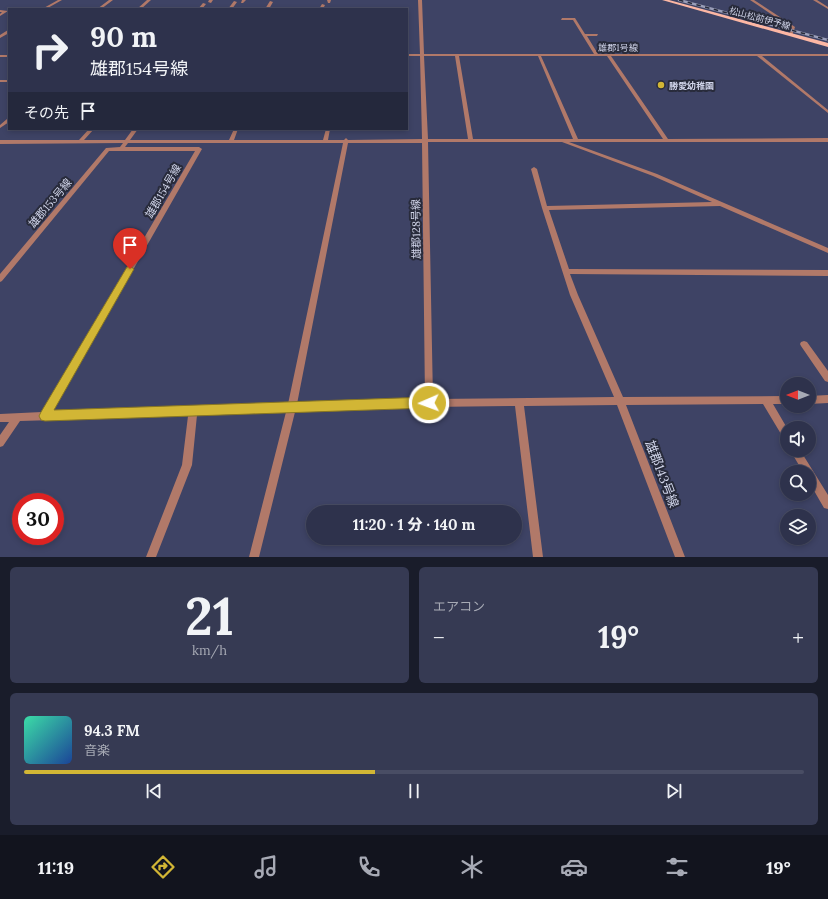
<!DOCTYPE html>
<html lang="ja">
<head>
<meta charset="utf-8">
<style>
  body { margin:0; font-family:Lora,"Noto Sans JP",serif; background:#363a53; color:#f1f3f6; height:100vh; display:flex; flex-direction:column; font-size:15px; white-space:nowrap }
  * { box-sizing:border-box; margin:0 }
  p { font-size:13px; color:#a7aab5 }
  .icon { flex:none; width:22px; height:22px; fill:none; stroke:currentColor; stroke-width:2; stroke-linecap:round; stroke-linejoin:round }
  .map { position:relative; height:557px; overflow:hidden }
  .sheet { display:flex; flex-direction:column; gap:10px; padding:10px; background:#191c2a; flex:1 }
  .sheet>* { flex:none }
  .top-card { position:absolute; left:8px; top:8px; width:400px; height:122px; border-radius:0px; box-shadow:0 2px 6px #0003,0 0 0 1px #494d64; background:#2e324c; color:#f1f3f6; overflow:hidden }
  .needle { width:26px; rotate:270deg }
  .controls { position:absolute; left:780px; top:377px; display:grid; gap:8px }
  .controls a { display:grid; place-items:center; width:36px; height:36px; border-radius:50%; background:#2e324c; box-shadow:0 2px 6px #0003,0 0 0 1px #494d64; font-size:20px }
  .speed { position:absolute; left:12px; top:493px; display:flex; gap:8px; font-size:20px; font-weight:700; text-align:center }
  .speed>* { display:grid; place-content:center; width:52px; height:52px; border-radius:50%; background:#2e324c; box-shadow:0 2px 6px #0003,0 0 0 1px #494d64; line-height:1 }
  .speed .limit { border:6px solid #d22; background:#fff; color:#111 }
  .pin { position:absolute; display:grid; place-items:center; width:34px; height:34px; color:#fff; margin:-41px -17px; border-radius:50% 50% 50% 0; rotate:-45deg; box-shadow:0 0 4px #0007 }
  .pin .icon { rotate:45deg }
  .me { position:absolute; width:44px; margin:-22px; rotate:268deg; stroke-linejoin:round; filter:drop-shadow(0 0 3px #0008) }
  .turn { display:flex; align-items:center; gap:14px; height:84px; padding:0 16px; font-size:18px }
  .turn .icon { width:52px; height:52px; stroke-width:2.5 }
  .turn b { display:block; font-size:28px; line-height:34px }
  .then { display:flex; align-items:center; height:38px; padding:0 16px; background:#0003; gap:8px; font-size:15px }
  .big { font-size:30px; font-weight:800; line-height:1.1 }
  .sheet .widget { flex:1; display:flex; flex-direction:column; justify-content:center; gap:6px; min-width:0; padding:0 14px; border-radius:6px; background:#363a53 }
  .sheet .dial { align-items:center; gap:0 }
  .dial b { font-size:52px; line-height:1 }
  .song { display:flex; align-items:center; gap:12px }
  .cover { width:48px; height:48px; border-radius:6px; background:linear-gradient(135deg,hsl(160 70% 55%),hsl(220 70% 35%)) }
  .played { height:4px; border-radius:2px; background:linear-gradient(90deg,#d2b635 45%,#494d64 45%) }
  .keys { display:flex; justify-content:space-around; direction:ltr }
  .heat { display:flex; justify-content:space-between; align-items:center; font-size:22px; direction:ltr }
  .sheet .tiles { flex:1; display:grid; gap:10px; grid-template-columns:1fr 1fr }
  .widget:last-child { grid-column:span 2 }
  .trip { position:absolute; left:306px; top:505px; width:216px; height:40px; border-radius:20px; background:#2e324c; box-shadow:0 2px 6px #0003,0 0 0 1px #494d64; font-weight:800; line-height:40px; text-align:center }
  .tab-bar { display:flex; height:64px; justify-content:space-around; align-items:center; background:#12141e; color:#a7aab5 }
  .tab-bar .icon { width:28px; height:28px }
  .tab-bar .selected { color:#d2b635 }
  .tab-bar b { font-size:18px; color:#f1f3f6 }
  .map>svg:first-child { display:block }
</style>
</head>
<body>
<div class="map">
<svg width="828" height="557" viewBox="0 0 828 557">
  <rect width="100%" height="100%" fill="#3e4365"/>
  <g fill="none" stroke-linecap="round" stroke-linejoin="round">
    <!-- minor -->
    <path fill="#b17969" fill-rule="evenodd" d="M58 0H62L46 9H42Z
      M109 0H113L101 9H97Z
      M147 0H151L141 9H137Z
      M209 0H213L211 3 208 2Z
      M242 0H246L243 3H241Z
      M327 0H331L330 3H328Z
      M418 0H422L424 54H594L573 20H561L562 18H575L585 34H598L597 36H587L598 54H828V56H762L828 110V113L757 56H611L668 139 828 138V142H569L657 174 828 248V253L720 206 549 210 569 269 828 270V276L570 274 578 295 623 397 787 396V404H773L787 428V440L784 439 763 404 626 405 685 557H675L617 405 524 406 543 557H533L515 406 429 407 295 412 259 557H249L286 412 197 415 192 465 156 557H146L182 465 188 416 20 421 3 446 0 447V435L9 422H0V414L42 412 195 151H109L2 281 0 282V274L106 148 120 147 123 143 0 144V140H79L89 129H94L84 140H125L133 129H138L130 140H229L234 129H238L234 140H323L326 129H330L328 140H344L346 138 348 140 422 139 420 56H407V54H420ZM424 56H455L468 139H428ZM459 56H538L573 139H473ZM541 56H607L663 139H578ZM428 142H562L653 176 712 202 547 206 537 169 534 167 531 169 542 208 570 295 614 397 433 399ZM128 143H343L288 404 52 412 202 149 199 147H125ZM348 143H422L425 399 297 404Z
      M750 0H754L795 27 792 36 789 35 792 28Z
      M813 0H817L828 7V9Z
      M234 1 237 2 232 9H228Z
      M270 1 273 2 269 9H265Z
      M203 3 206 4 202 9H198Z
      M322 4 325 5 323 9H319Z
      M0 10 8 11 0 16V14L2 12H0Z
      M8 30H9V33L0 38V35Z
      M0 55H9V57H0Z
      M0 80H9V82H0Z
      M7 119H9V122L0 128V125Z
      M804 341 807 342 828 371V382L825 381 801 346 800 344 801 342Z
      M828 395V403L809 404V396Z
      M790 450H800L828 495V509L824 508 809 482V472H803Z"/>
    <!-- major -->
    <path fill="#fcb7a4" fill-rule="evenodd" d="M662 0H669L828 43V47Z"/>
    <!-- rail casing -->
    <g stroke="#9a9eb8" stroke-width="2.5">
      <path id="rail" d="M679 0 828 40"/>
    </g>
    <!-- rail -->
    <use href="#rail" stroke="#282b3b" stroke-width="1.5" stroke-dasharray="4.5" stroke-linecap="butt"/>
  </g>
  <!-- route -->
  <path fill="#d2b635" stroke="#887622" d="M130 266 134 269 54 410 429 397 433 399 435 403 433 406 429 408 45 421 41 420 39 416 41 412 127 267Z"/>
  <!-- markers -->
  <circle fill="#d2b635" stroke="#282b3b" stroke-width="1.5" cx="661" cy="85" r="4"/>
  <g text-anchor="middle" dominant-baseline="central" stroke-width="4" stroke-linejoin="round" paint-order="stroke">
    <!-- far-street labels -->
    <g font-size="9" fill="#d1d5ea" stroke="#282b3b">
      <text transform="translate(760 18) rotate(15)">松山松前伊予線</text>
      <text x="618" y="47">雄郡1号線</text>
    </g>
    <!-- far-poi labels -->
    <g font-size="9" font-weight="bold" fill="#d1d5ea" stroke="#282b3b" text-anchor="start">
      <text x="669" y="85">勝愛幼稚園</text>
    </g>
    <!-- street labels -->
    <g font-size="11" fill="#d1d5ea" stroke="#282b3b">
      <text transform="translate(163 191) rotate(-60)">雄郡154号線</text>
      <text transform="translate(50 203) rotate(-50)">雄郡153号線</text>
      <text transform="translate(416 229) rotate(-91)">雄郡128号線</text>
    </g>
    <!-- near-street labels -->
    <g font-size="13" fill="#d1d5ea" stroke="#282b3b">
      <text transform="translate(662 474) rotate(69)">雄郡143号線</text>
    </g>
  </g>
</svg>
<div class="controls">
<a><svg class="needle" viewBox="-14 -14 28 28"><path d="M0-13l5 13h-10z" fill="#e53935"/><path d="M0 13l5-13h-10z" fill="#a7aab5"/></svg></a>
<a><svg class="icon" aria-label="sound" viewBox="0 0 24 24"><path d="M4 9h4l5-4v14l-5-4H4zM17 9q2 3 0 6"/></svg></a>
<a><svg class="icon" aria-label="search" viewBox="0 0 24 24"><circle cx="10" cy="10" r="6"/><path d="M15 15l6 6"/></svg></a>
<a><svg class="icon" aria-label="layers" viewBox="0 0 24 24"><path d="M12 4l9 5-9 5-9-5zM3 14l9 5 9-5"/></svg></a>
</div>
<div class="speed"><div class="limit">30</div></div>
<div class="pin" style="left:130px;top:269px;background:#d93025"><svg class="icon" aria-label="arrive" viewBox="0 0 24 24"><path d="M6 21V4h12l-3 4 3 4H6"/></svg></div>
<svg class="me" style="left:429px;top:403px" viewBox="-20 -20 40 40"><circle r="17" fill="#d2b635" stroke="#fff" stroke-width="3"/><path d="M0-11L8 9 0 5-8 9z" fill="#fff"/></svg>
<div class="trip">11:20 · 1 分 · 140 m</div>
<div class="top-card">
<div class="turn"><svg class="icon" aria-label="right" viewBox="0 0 24 24"><path d="M7 20v-9h11M14 6l5 5-5 5"/></svg><div><b>90 m</b>雄郡154号線</div></div>
<div class="then">その先<svg class="icon" aria-label="arrive" viewBox="0 0 24 24"><path d="M6 21V4h12l-3 4 3 4H6"/></svg></div>
</div>
</div>
<section class="sheet">
<div class="tiles">
<div class="widget dial"><b>21</b><p>km/h</p></div>
<div class="widget"><p>エアコン</p>
<div class="heat"><a>−</a><b class="big">19°</b><a>+</a></div>
</div>
<div class="widget">
<div class="song"><i class="cover"></i><div><b>94.3 FM</b><p>音楽</p></div></div>
<div class="played"></div>
<div class="keys"><svg class="icon" aria-label="previous" viewBox="0 0 24 24"><path d="M18 5L8 12l10 7zM5 5v14"/></svg><svg class="icon" aria-label="pause" viewBox="0 0 24 24"><path d="M8 5v14M16 5v14"/></svg><svg class="icon" aria-label="next" viewBox="0 0 24 24"><path d="M6 5l10 7-10 7zM19 5v14"/></svg></div>
</div>
</div>
</section>
<nav class="tab-bar">
<b>11:19</b>
<svg class="icon selected" aria-label="directions" viewBox="0 0 24 24"><path d="M12 3l9 9-9 9-9-9zM9 14v-3h6M13 9l2 2-2 2"/></svg>
<svg class="icon" aria-label="music" viewBox="0 0 24 24"><path d="M9 18V5l10-2v13"/><circle cx="6" cy="18" r="3"/><circle cx="16" cy="16" r="3"/></svg>
<svg class="icon" aria-label="phone" viewBox="0 0 24 24"><path d="M5 4h4l2 5-3 2q2 4 5 5l2-3 5 2v4C11 20 4 13 5 4z"/></svg>
<svg class="icon" aria-label="climate" viewBox="0 0 24 24"><path d="M12 3v18M4 7l16 10M4 17L20 7"/></svg>
<svg class="icon" aria-label="car" viewBox="0 0 24 24"><path d="M5 17H2v-5l4-1 3-4h7l3 4 3 1v5h-3M9 17h6M6 11h13"/><circle cx="7" cy="17" r="2"/><circle cx="17" cy="17" r="2"/></svg>
<svg class="icon" aria-label="filters" viewBox="0 0 24 24"><path d="M4 7h16M4 17h16"/><circle cx="9" cy="7" r="2"/><circle cx="15" cy="17" r="2"/></svg>
<b>19°</b>
</nav>
</body>
</html>
